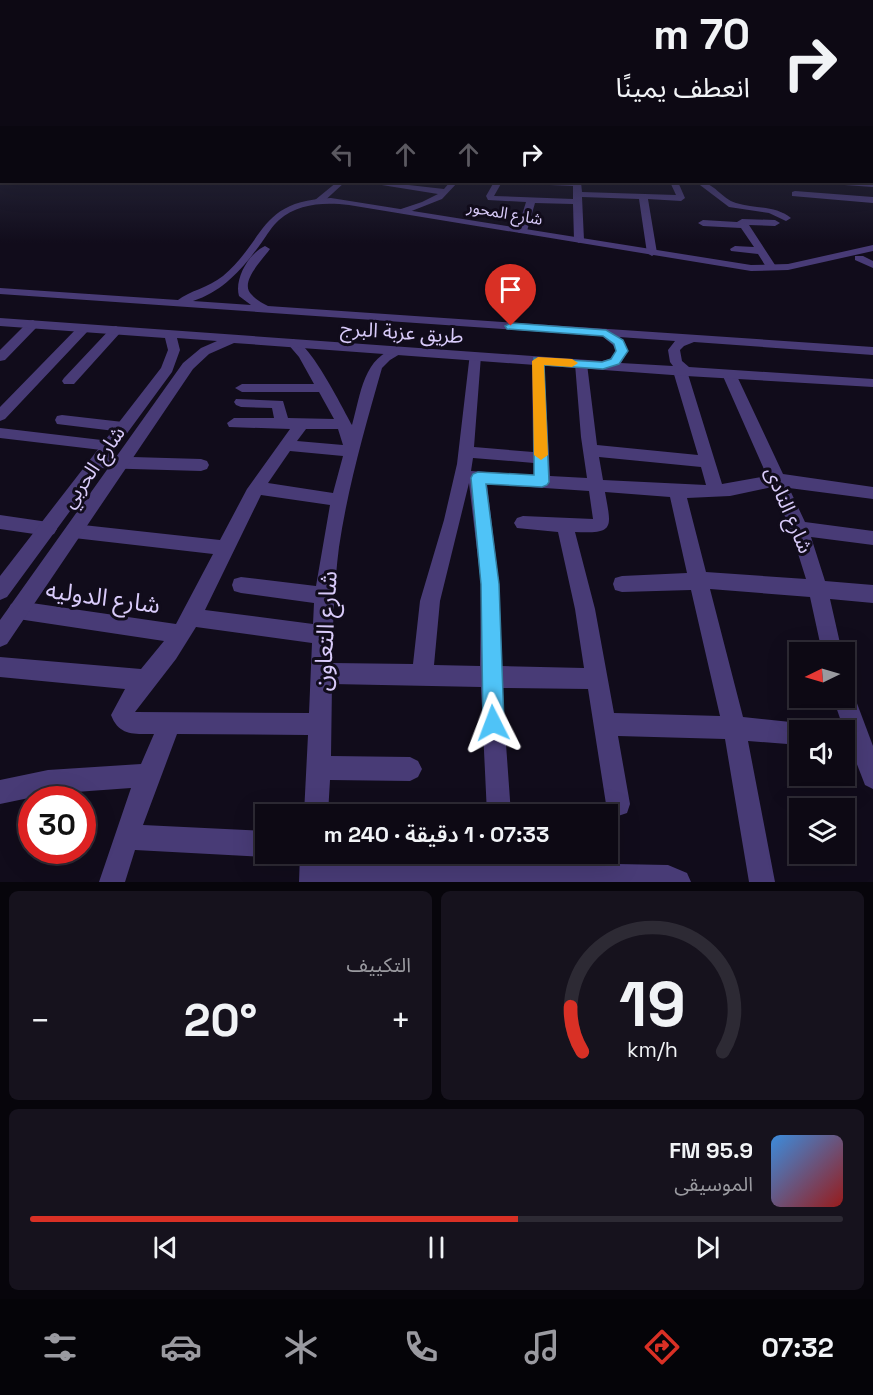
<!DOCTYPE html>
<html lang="ar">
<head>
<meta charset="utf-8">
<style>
  body { margin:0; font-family:"Space Grotesk","Noto Sans Arabic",sans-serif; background:#16121d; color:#f1f3f6; direction:rtl; height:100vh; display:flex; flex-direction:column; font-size:22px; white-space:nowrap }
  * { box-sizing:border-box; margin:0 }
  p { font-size:20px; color:#9a9aa0 }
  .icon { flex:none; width:33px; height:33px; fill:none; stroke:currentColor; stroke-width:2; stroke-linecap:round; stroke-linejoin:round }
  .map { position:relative; height:882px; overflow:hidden; direction:ltr }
  .drawer { display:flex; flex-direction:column; gap:9px; padding:9px; background:#07050b; flex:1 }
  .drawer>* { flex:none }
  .banner { position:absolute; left:0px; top:0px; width:873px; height:183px; box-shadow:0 6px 24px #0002,0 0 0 2px #2d2a34; direction:rtl; background:#0d0914; color:#f1f3f6; overflow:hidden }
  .needle { width:39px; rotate:265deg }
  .controls { position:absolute; left:789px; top:642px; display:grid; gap:12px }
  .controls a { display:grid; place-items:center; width:66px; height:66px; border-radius:0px; background:#0d0914; box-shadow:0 6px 24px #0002,0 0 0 2px #2d2a34; font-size:30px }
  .speed { position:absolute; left:18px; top:786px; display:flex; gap:12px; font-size:30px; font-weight:700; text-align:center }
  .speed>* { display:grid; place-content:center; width:78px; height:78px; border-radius:50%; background:#0d0914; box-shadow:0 6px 24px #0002,0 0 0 2px #2d2a34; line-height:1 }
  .speed .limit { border:9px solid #d22; background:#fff; color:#111 }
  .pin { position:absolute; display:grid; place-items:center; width:51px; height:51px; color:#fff; margin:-62px -26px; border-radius:50% 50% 50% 0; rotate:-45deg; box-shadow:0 0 6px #0007 }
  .pin .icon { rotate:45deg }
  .me { position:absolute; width:66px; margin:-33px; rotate:357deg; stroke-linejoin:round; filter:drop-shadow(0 0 4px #0008) }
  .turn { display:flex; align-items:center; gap:21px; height:126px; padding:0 24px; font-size:27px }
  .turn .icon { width:78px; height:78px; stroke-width:2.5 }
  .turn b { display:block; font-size:42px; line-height:51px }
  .lanes { display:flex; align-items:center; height:57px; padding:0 24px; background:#0003; justify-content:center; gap:30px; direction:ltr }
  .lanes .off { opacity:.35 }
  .big { font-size:45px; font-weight:600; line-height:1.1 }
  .drawer .widget { flex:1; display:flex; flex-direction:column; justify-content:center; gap:9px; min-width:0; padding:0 21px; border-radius:9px; background:#16121d }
  .drawer .dial { align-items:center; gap:0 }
  .dial svg { height:156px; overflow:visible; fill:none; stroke:#2d2a34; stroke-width:7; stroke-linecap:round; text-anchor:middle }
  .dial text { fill:#f1f3f6; stroke:none }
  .song { display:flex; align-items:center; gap:18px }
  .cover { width:72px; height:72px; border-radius:9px; background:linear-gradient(135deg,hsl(210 70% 55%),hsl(0 70% 35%)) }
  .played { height:6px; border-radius:3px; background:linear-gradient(90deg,#d93025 60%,#2d2a34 60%) }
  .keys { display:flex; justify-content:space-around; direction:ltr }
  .heat { display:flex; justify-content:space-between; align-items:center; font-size:33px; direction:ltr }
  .drawer .tiles { flex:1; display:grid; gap:9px; grid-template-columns:1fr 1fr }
  .widget:last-child { grid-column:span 2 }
  .trip { position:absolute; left:255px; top:804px; width:363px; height:60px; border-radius:0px; background:#0d0914; box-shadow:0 6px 24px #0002,0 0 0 2px #2d2a34; font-weight:600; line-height:60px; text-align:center; direction:rtl }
  .dock { display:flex; height:96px; justify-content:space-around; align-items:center; background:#050408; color:#9a9aa0 }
  .dock .icon { width:42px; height:42px }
  .dock .current { color:#d93025 }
  .dock b { font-size:27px; color:#f1f3f6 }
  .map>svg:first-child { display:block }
</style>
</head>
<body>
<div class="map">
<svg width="873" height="882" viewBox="0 0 873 882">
  <rect width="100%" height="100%" fill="#110c1b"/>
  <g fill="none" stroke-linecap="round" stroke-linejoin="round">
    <!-- minor -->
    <path fill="#483b76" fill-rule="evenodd" d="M872 137H873V142H872Z
      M872 149H873V154H872Z
      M337 182H345L321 204H315V200Z
      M363 182H382L444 189 450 182H458L442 199 404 214 400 211 401 209 422 202 438 194Z
      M494 182H502L494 196 573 199V186L527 184 523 182H581L582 192 676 195 670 182H678L685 198 681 201 648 199 657 253 652 256 647 253 639 199 582 197 584 240 579 243 574 240 573 204 535 203 527 231 519 233 517 231 526 202 488 200 486 196Z
      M696 182C713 180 721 199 736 203 755 209 775 205 791 218L786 221 769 213 729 207Z
      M826 182 873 183V187L830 184Z
      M795 191 873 197V203L792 196V192Z
      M742 219 775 220 780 223 775 226 749 225 777 268 776 270H768L758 254 731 251 730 249 735 246 754 247 741 228 703 226 698 223 703 220 737 222Z
      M855 256H863L873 261V268L855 260Z
      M33 320 39 324 37 327 5 360 0 361V350L29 321Z
      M84 324 90 328 88 331 5 419 0 421V407L80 325Z
      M116 326 122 330 120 333 74 384H64L62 381 64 378 112 327Z
      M293 339C311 344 342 407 352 425 361 394 363 356 399 347L405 351 390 360 382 368C365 428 348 486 339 547 334 586 333 624 332 663L413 664 420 601 444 520 457 464 470 353H480L481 356 474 447 533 452 532 361 538 357 544 361 550 476 587 478 581 437 575 364 581 360 587 364 597 445 698 455 673 371 680 367 687 371 722 484 767 476 722 374 729 370 736 374 783 474 873 487V499L789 488 805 522 873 531V545L811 537 825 581 873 585V603L830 599 842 652H822L810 597 710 589 743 717 800 723 808 726 810 730H800V745L748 741 775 882H749L725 739 618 736 630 804 627 813 618 816 609 813 606 804 588 689 502 688 511 814H487L481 687 332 684 331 756 410 757 418 761 422 769 418 777 410 781 330 780 328 814H304L308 735 177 734 143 825 266 831V854H274L266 857 135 850 125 882H99L131 788 48 794 0 804V780L48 770 141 764 154 734C134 734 119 736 111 715L125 689 0 677V657L141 669 164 641 18 619 11 616 8 610 11 604 18 601 176 624 213 554 74 538 68 536 65 531 68 526 74 524 220 540 247 489 290 429 229 427 227 423 234 418H274L272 408 241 407 236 405 234 402 236 399 283 401 288 418 334 419 319 392H242L235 388 242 384H314L299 357 287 343ZM306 429H338L343 445 297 441ZM290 451 343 456 333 493 268 483ZM599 457 701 467 706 485 603 480ZM473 458 534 463V475L471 471ZM469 483 481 584 480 666 434 665 440 601ZM487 484 589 491 593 519 523 516 517 518 514 523 517 528 558 532 575 609 584 668 501 666 499 584ZM772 487 790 528 806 579 706 572 687 498 730 496ZM605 492 670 497 687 573 622 576 615 578 613 584 615 590 622 592 691 590 720 716 614 713 595 609 575 532C616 534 611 527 605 492ZM261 495 330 505 316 586 241 577 234 579 232 585 234 591 241 593 314 603 313 624 205 610ZM196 627 312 643 309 713 135 712 176 659Z
      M62 415 123 422 130 427 123 432 57 424 55 420 57 416Z
      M0 428 110 441 115 442 118 446 115 450 110 451 0 438Z
      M98 456 201 459 207 461 209 465 207 469 201 471 98 468 92 466 90 462 92 458Z
      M0 515 48 522 54 524 57 529 54 534 48 536 0 529Z
      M844 687 852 690 873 746V789L865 785 853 754 844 753V730H842H844L833 698H844Z
      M300 854H326V859L488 862V854H514V862L668 865 687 873 691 882H299Z"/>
    <!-- tertiary -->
    <path fill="#483b76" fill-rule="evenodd" d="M331 198 751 265 788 264 873 245V251L788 270 751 271 349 205C325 202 298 203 279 220 272 226 267 235 262 242 243 268 224 291 193 301L251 305 239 296C234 279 249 253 265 246L270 249C263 259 238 283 252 295 256 300 263 303 268 306L873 347V355L694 342 684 346 680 350 682 361 689 367 873 379V387L686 376 234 343 209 354 193 369 7 644 0 647V620L183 363 201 348 217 341 177 338 180 350 172 372 7 597 0 600V576L161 368 168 350 165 338 0 326V318L602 361 610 359 616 351 613 345 602 336 0 294V288L178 300C189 291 208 288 223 276 267 238 259 201 331 198ZM619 337 675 341 668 350 670 362 673 366 621 363 628 351 625 343Z"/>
  </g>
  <!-- sky -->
  <linearGradient id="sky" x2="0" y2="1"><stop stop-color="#09070f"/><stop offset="0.49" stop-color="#32344a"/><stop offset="1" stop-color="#32344a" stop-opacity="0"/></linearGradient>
  <rect width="873" height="243" fill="url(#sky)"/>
  <!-- route -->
  <path fill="#4fc3f7" stroke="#337fa1" stroke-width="1.5" d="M511 323 606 330 623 340 628 351 619 364 603 369 544 365 549 482 547 485 542 487 486 484 499 584 504 723 501 730 493 733 486 730 483 723 481 584 471 478 473 474 478 472 534 475V358L602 362 611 359 616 351 614 344 603 336 507 329 505 326Z"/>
  <!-- slow -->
  <path fill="#f59e0b" d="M538 357 572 359 578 363 572 367 544 365 548 455 541 460 534 455 532 361Z"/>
  <g text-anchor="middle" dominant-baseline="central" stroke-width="6" stroke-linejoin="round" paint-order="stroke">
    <!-- far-street labels -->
    <g font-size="16" fill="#d9cbfa" stroke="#110c1b">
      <text transform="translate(505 213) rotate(10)">شارع المحور</text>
    </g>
    <!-- street labels -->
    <g font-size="20" fill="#d9cbfa" stroke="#110c1b">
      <text transform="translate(402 332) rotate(4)">طريق عزبة البرج</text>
      <text transform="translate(93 467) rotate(-55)">شارع الحربي</text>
      <text transform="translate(789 510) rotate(67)">شارع النادى</text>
    </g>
    <!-- near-street labels -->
    <g font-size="24" fill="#d9cbfa" stroke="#110c1b">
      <text transform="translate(103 597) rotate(8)">شارع الدوليه</text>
      <text transform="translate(325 631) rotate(-87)">شارع التعاون</text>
    </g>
  </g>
</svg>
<div class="controls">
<a><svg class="needle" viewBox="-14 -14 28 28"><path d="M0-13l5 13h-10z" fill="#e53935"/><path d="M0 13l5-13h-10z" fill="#9a9aa0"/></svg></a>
<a><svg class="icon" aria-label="sound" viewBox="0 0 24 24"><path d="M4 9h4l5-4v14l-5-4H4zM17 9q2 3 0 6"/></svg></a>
<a><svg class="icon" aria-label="layers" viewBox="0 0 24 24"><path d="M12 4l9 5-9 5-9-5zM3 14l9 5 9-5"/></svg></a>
</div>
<div class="speed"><div class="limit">30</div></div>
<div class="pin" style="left:511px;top:326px;background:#d93025"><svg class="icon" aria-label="arrive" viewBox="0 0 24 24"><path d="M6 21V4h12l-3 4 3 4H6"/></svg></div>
<svg class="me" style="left:493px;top:723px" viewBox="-20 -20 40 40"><path d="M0-17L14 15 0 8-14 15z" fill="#4fc3f7" stroke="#fff" stroke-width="4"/></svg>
<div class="trip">07:33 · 1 دقيقة · 240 m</div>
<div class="banner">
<div class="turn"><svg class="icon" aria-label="right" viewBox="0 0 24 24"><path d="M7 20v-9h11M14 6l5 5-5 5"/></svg><div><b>70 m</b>انعطف يمينًا</div></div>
<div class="lanes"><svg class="icon off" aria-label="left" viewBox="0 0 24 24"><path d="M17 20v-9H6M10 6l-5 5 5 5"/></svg><svg class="icon off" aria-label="ahead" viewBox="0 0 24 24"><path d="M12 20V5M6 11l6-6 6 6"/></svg><svg class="icon off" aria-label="ahead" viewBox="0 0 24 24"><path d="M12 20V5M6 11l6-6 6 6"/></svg><svg class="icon" aria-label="right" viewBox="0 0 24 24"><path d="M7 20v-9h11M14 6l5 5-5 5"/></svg></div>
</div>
</div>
<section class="drawer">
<div class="tiles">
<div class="widget dial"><svg viewBox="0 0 100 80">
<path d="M14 69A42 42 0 1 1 86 69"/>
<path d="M14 69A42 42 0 0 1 8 46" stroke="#d93025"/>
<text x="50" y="56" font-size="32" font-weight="700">19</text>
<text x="50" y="72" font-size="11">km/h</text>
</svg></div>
<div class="widget"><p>التكييف</p>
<div class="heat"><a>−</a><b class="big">20°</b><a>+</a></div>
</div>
<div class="widget">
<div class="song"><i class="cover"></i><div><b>95.9 FM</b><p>الموسيقى</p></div></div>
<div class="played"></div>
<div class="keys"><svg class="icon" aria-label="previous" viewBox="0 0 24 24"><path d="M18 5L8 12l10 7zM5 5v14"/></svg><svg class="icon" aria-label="pause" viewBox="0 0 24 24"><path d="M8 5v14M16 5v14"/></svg><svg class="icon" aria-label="next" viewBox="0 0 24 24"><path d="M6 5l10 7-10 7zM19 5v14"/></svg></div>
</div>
</div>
</section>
<nav class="dock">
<b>07:32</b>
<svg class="icon current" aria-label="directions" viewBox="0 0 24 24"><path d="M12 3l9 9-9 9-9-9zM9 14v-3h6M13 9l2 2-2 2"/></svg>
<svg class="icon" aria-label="music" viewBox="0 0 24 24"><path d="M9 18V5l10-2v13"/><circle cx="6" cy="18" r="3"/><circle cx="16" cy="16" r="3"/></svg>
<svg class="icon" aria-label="phone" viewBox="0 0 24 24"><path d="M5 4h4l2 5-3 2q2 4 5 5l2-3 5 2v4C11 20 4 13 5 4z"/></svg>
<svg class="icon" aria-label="climate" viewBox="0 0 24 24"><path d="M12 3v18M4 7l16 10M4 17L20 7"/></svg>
<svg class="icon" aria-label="car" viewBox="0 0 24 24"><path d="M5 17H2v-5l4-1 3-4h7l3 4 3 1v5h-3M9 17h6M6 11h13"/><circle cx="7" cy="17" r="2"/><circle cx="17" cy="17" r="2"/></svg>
<svg class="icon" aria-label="filters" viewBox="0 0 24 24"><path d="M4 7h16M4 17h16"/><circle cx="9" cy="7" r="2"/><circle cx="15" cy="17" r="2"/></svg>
</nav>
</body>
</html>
